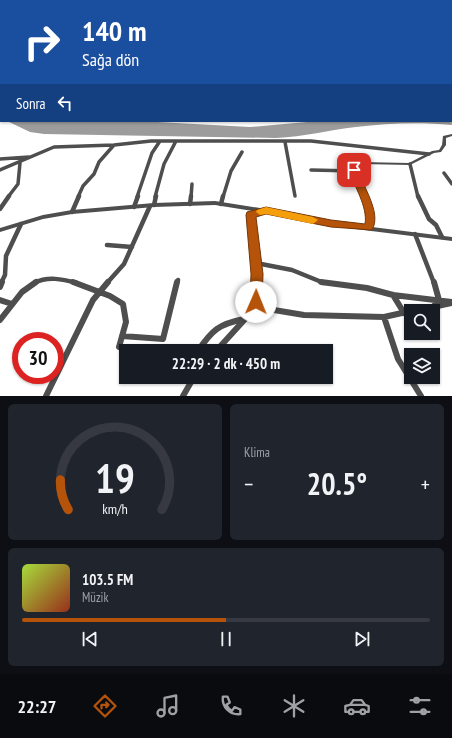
<!DOCTYPE html>
<html lang="tr">
<head>
<meta charset="utf-8">
<style>
  body { margin:0; font-family:"PT Sans Narrow",sans-serif; background:#20242c; color:#f1f3f6; height:100vh; display:flex; flex-direction:column; font-size:15px; white-space:nowrap }
  * { box-sizing:border-box; margin:0 }
  p { font-size:13px; color:#9ea1a6 }
  .icon { flex:none; width:22px; height:22px; fill:none; stroke:currentColor; stroke-width:2; stroke-linecap:round; stroke-linejoin:round }
  .map { position:relative; height:396px; overflow:hidden }
  .details { display:flex; flex-direction:column; gap:8px; padding:8px; background:#0d0f14; flex:1 }
  .details>* { flex:none }
  .banner { position:absolute; left:0px; top:0px; width:452px; height:122px; box-shadow:0 1px 3px #0004; background:#1a4fa0; color:#fff; overflow:hidden }
  .buttons { position:absolute; left:404px; top:304px; display:grid; gap:8px }
  .buttons a { display:grid; place-items:center; width:36px; height:36px; border-radius:0px; background:#171b24; box-shadow:0 1px 3px #0004; font-size:20px }
  .speed { position:absolute; left:12px; top:332px; display:flex; gap:8px; font-size:20px; font-weight:700; text-align:center }
  .speed>* { display:grid; place-content:center; width:52px; height:52px; border-radius:50%; background:#171b24; box-shadow:0 1px 3px #0004; line-height:1 }
  .speed .limit { border:6px solid #d22; background:#fff; color:#111 }
  .pin { position:absolute; display:grid; place-items:center; width:34px; height:34px; color:#fff; margin:-17px; border-radius:8px; box-shadow:0 2px 6px #0006 }
  .me { position:absolute; width:44px; margin:-22px; rotate:1deg; stroke-linejoin:round; filter:drop-shadow(0 0 3px #0008) }
  .turn { display:flex; align-items:center; gap:14px; height:84px; padding:0 16px; font-size:18px }
  .turn .icon { width:52px; height:52px; stroke-width:2.5 }
  .turn b { display:block; font-size:28px; line-height:34px }
  .then { display:flex; align-items:center; height:38px; padding:0 16px; background:#0003; gap:8px; font-size:15px }
  .big { font-size:30px; font-weight:700; line-height:1.1 }
  .details .card { flex:1; display:flex; flex-direction:column; justify-content:center; gap:6px; min-width:0; padding:0 14px; border-radius:6px; background:#20242c }
  .details .dial { align-items:center; gap:0 }
  .dial svg { height:104px; overflow:visible; fill:none; stroke:#363941; stroke-width:7; stroke-linecap:round; text-anchor:middle }
  .dial text { fill:#f1f3f6; stroke:none }
  .song { display:flex; align-items:center; gap:12px }
  .cover { width:48px; height:48px; border-radius:6px; background:linear-gradient(135deg,hsl(80 70% 55%),hsl(10 70% 35%)) }
  .played { height:4px; border-radius:2px; background:linear-gradient(90deg,#b45309 50%,#363941 50%) }
  .keys { display:flex; justify-content:space-around; direction:ltr }
  .heat { display:flex; justify-content:space-between; align-items:center; font-size:22px; direction:ltr }
  .details .tiles { flex:1; display:grid; gap:8px; grid-template-columns:1fr 1fr }
  .card:last-child { grid-column:span 2 }
  .trip { position:absolute; left:119px; top:344px; width:214px; height:40px; border-radius:0px; background:#171b24; box-shadow:0 1px 3px #0004; font-weight:700; line-height:40px; text-align:center }
  .tabs { display:flex; height:64px; justify-content:space-around; align-items:center; background:#090b0e; color:#9ea1a6 }
  .tabs .icon { width:28px; height:28px }
  .tabs .current { color:#b45309 }
  .tabs b { font-size:18px; color:#f1f3f6 }
  .map>svg:first-child { display:block }
</style>
</head>
<body>
<div class="map">
<svg width="452" height="396" viewBox="0 0 452 396">
  <rect width="100%" height="100%" fill="#fff"/>
  <!-- water -->
  <path fill="#9c9c9c" d="M451 113 452 125C420 122 388 123 356 127 329 130 304 137 276 138L44 134 30 132 7 121H139L250 127 318 121H451Z"/>
  <g fill="none" stroke-linecap="round" stroke-linejoin="round">
    <!-- minor-far2 -->
    <path stroke="#4e4e4e" stroke-width="3.5" d="M285 142 295 196
      M0 159 29 157
      M410 164 418 197
      M0 170 54 147 114 145 151 141H311L429 154
      M311 170 354 171
      M444 173 452 184
      M8 197 18 184 20 163
      M78 197 83 186 94 174 99 162 114 145
      M137 197 152 153 160 141
      M155 197 164 164 176 141
      M191 197 192 184
      M223 197 231 171 242 152"/>
    <!-- minor-far1 -->
    <path stroke="#4e4e4e" stroke-width="4.5" d="M418 196 429 219 436 225 442 237
      M190 204 191 196
      M221 204 223 196
      M154 205 156 196
      M134 207 138 196
      M0 209 9 196
      M72 212 79 196
      M415 234 434 283
      M107 245 132 247
      M256 263 292 270 324 283
      M1 283 5 275 6 256 21 224
      M34 283C48 276 62 279 77 283
      M107 283 124 264 150 206
      M177 283 178 280
      M256 283V263L251 215 266 211"/>
    <!-- minor -->
    <path stroke="#4e4e4e" stroke-width="6" d="M73 282 110 296 123 304 126 322 119 347
      M256 282V307
      M321 282 367 288 393 295 452 302
      M0 287 2 282
      M393 295 404 313
      M0 300 12 304
      M434 306 439 300 434 282
      M411 311 384 317 398 359 421 396
      M414 311 452 303
      M0 320 22 292 36 282
      M122 336 163 339 177 282
      M198 351C212 330 219 324 244 319
      M216 351 256 307 304 315 384 317
      M46 396 93 300 108 282
      M183 396 194 377"/>
    <!-- tertiary -->
    <path fill="#4e4e4e" fill-rule="evenodd" d="M451 75H452V79H451Z
      M452 134V136L446 138V145L441 152 434 153 410 165 361 164 357 166 356 173 358 180 373 211 374 219 372 227 452 237V241L331 226 266 213 215 205 154 207 72 214 43 219 0 232V228L43 215 72 210 154 203 215 201 266 209 331 222 366 226C368 221 369 216 367 211 363 194 347 182 353 164L361 162 409 163 432 151 439 150 442 145 443 136Z"/>
  </g>
  <!-- sky -->
  <linearGradient id="sky" x2="0" y2="1"><stop stop-color="#89aaca"/><stop offset="0.44" stop-color="#fff"/><stop offset="1" stop-color="#fff" stop-opacity="0"/></linearGradient>
  <rect width="452" height="98" fill="url(#sky)"/>
  <!-- route -->
  <path fill="#b45309" stroke="#753606" d="M354 167 358 170C363 187 382 213 372 230L331 227 266 214 256 217 263 274 262 302 260 306 256 308 251 306 250 302 251 274 246 215 247 212 266 207 331 220 365 224C368 207 354 186 349 170Z"/>
  <!-- slow -->
  <path fill="#f59e0b" d="M266 207 313 217 318 220 313 224 266 214 260 215 256 212 257 210Z"/>
</svg>
<div class="buttons">
<a><svg class="icon" aria-label="search" viewBox="0 0 24 24"><circle cx="10" cy="10" r="6"/><path d="M15 15l6 6"/></svg></a>
<a><svg class="icon" aria-label="layers" viewBox="0 0 24 24"><path d="M12 4l9 5-9 5-9-5zM3 14l9 5 9-5"/></svg></a>
</div>
<div class="speed"><div class="limit">30</div></div>
<div class="pin" style="left:354px;top:170px;background:#d93025"><svg class="icon" aria-label="arrive" viewBox="0 0 24 24"><path d="M6 21V4h12l-3 4 3 4H6"/></svg></div>
<svg class="me" style="left:256px;top:302px" viewBox="-20 -20 40 40"><circle r="19" fill="#fff"/><path d="M0-13L10 11 0 6-10 11z" fill="#b45309"/></svg>
<div class="trip">22:29 · 2 dk · 450 m</div>
<div class="banner">
<div class="turn"><svg class="icon" aria-label="right" viewBox="0 0 24 24"><path d="M7 20v-9h11M14 6l5 5-5 5"/></svg><div><b>140 m</b>Sağa dön</div></div>
<div class="then">Sonra<svg class="icon" aria-label="left" viewBox="0 0 24 24"><path d="M17 20v-9H6M10 6l-5 5 5 5"/></svg></div>
</div>
</div>
<section class="details">
<div class="tiles">
<div class="card dial"><svg viewBox="0 0 100 80">
<path d="M14 69A42 42 0 1 1 86 69"/>
<path d="M14 69A42 42 0 0 1 8 46" stroke="#b45309"/>
<text x="50" y="56" font-size="32" font-weight="700">19</text>
<text x="50" y="72" font-size="11">km/h</text>
</svg></div>
<div class="card"><p>Klima</p>
<div class="heat"><a>−</a><b class="big">20.5°</b><a>+</a></div>
</div>
<div class="card">
<div class="song"><i class="cover"></i><div><b>103.5 FM</b><p>Müzik</p></div></div>
<div class="played"></div>
<div class="keys"><svg class="icon" aria-label="previous" viewBox="0 0 24 24"><path d="M18 5L8 12l10 7zM5 5v14"/></svg><svg class="icon" aria-label="pause" viewBox="0 0 24 24"><path d="M8 5v14M16 5v14"/></svg><svg class="icon" aria-label="next" viewBox="0 0 24 24"><path d="M6 5l10 7-10 7zM19 5v14"/></svg></div>
</div>
</div>
</section>
<nav class="tabs">
<b>22:27</b>
<svg class="icon current" aria-label="directions" viewBox="0 0 24 24"><path d="M12 3l9 9-9 9-9-9zM9 14v-3h6M13 9l2 2-2 2"/></svg>
<svg class="icon" aria-label="music" viewBox="0 0 24 24"><path d="M9 18V5l10-2v13"/><circle cx="6" cy="18" r="3"/><circle cx="16" cy="16" r="3"/></svg>
<svg class="icon" aria-label="phone" viewBox="0 0 24 24"><path d="M5 4h4l2 5-3 2q2 4 5 5l2-3 5 2v4C11 20 4 13 5 4z"/></svg>
<svg class="icon" aria-label="climate" viewBox="0 0 24 24"><path d="M12 3v18M4 7l16 10M4 17L20 7"/></svg>
<svg class="icon" aria-label="car" viewBox="0 0 24 24"><path d="M5 17H2v-5l4-1 3-4h7l3 4 3 1v5h-3M9 17h6M6 11h13"/><circle cx="7" cy="17" r="2"/><circle cx="17" cy="17" r="2"/></svg>
<svg class="icon" aria-label="filters" viewBox="0 0 24 24"><path d="M4 7h16M4 17h16"/><circle cx="9" cy="7" r="2"/><circle cx="15" cy="17" r="2"/></svg>
</nav>
</body>
</html>
